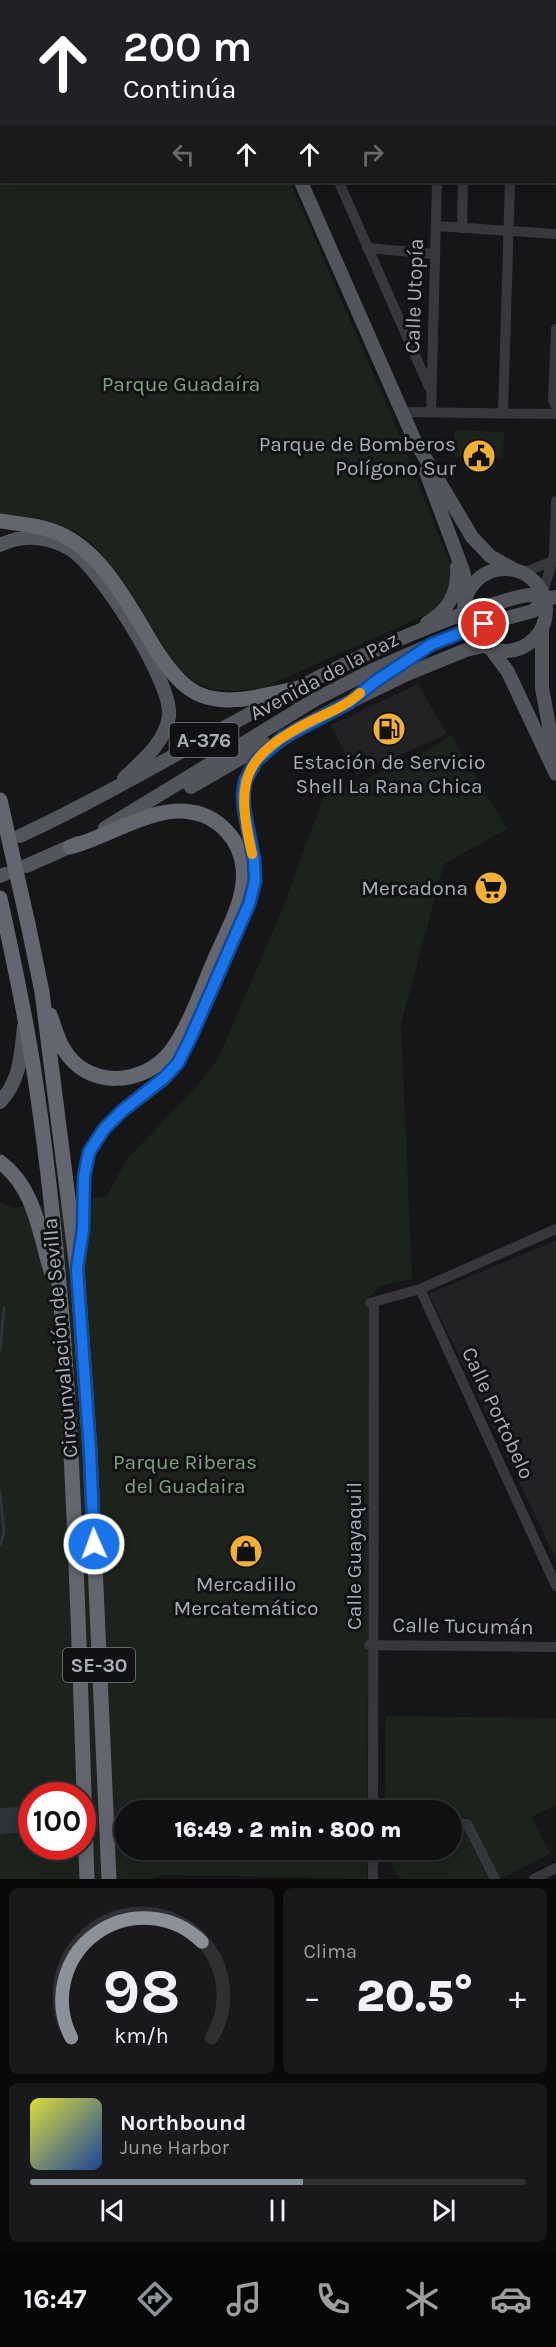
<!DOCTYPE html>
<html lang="es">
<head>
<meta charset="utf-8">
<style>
  body { margin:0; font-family:Karla,sans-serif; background:#19191b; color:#f1f3f6; height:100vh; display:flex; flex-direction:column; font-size:22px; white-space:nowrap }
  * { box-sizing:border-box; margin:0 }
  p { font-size:20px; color:#9c9d9f }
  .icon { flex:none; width:33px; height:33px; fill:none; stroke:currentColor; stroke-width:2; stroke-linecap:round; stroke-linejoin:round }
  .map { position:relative; height:1879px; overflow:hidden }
  .sheet { display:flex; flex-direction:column; gap:9px; padding:9px; background:#09090a; flex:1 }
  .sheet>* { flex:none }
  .top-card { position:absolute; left:0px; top:0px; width:556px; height:183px; box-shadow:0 3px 15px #0003,0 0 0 2px #303032; background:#202124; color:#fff; overflow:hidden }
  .speed { position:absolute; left:18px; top:1782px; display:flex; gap:12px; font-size:30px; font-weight:700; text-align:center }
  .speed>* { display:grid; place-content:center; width:78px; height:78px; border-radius:50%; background:#101012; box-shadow:0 3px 15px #0003,0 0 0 2px #303032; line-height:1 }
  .speed .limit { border:9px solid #d22; background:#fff; color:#111 }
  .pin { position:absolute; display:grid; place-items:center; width:51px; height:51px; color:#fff; margin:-26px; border:3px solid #fff; border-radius:50%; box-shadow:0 2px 6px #0007 }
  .me { position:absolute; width:66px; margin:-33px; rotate:358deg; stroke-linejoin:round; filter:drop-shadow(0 0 4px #0008) }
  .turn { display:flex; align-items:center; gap:21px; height:126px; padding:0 24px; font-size:27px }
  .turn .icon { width:78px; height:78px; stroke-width:2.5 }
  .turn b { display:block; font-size:42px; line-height:51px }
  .lanes { display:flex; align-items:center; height:57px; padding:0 24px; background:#0003; justify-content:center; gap:30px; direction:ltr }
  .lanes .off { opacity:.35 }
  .big { font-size:45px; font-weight:800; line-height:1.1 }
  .sheet .card { flex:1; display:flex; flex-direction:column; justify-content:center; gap:9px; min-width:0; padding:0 21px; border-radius:9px; background:#19191b }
  .sheet .dial { align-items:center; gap:0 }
  .dial svg { height:156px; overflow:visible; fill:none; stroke:#303032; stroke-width:7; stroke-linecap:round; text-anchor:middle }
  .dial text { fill:#f1f3f6; stroke:none }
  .song { display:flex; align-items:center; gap:18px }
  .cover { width:72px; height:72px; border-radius:9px; background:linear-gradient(135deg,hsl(60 70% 55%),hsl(220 70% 35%)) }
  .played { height:6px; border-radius:3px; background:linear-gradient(90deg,#8c9099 55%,#303032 55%) }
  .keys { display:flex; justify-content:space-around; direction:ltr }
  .heat { display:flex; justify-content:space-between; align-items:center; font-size:33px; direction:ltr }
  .sheet .tiles { flex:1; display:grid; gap:9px; grid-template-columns:1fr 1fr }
  .card:last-child { grid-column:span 2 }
  .trip { position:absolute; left:114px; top:1800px; width:348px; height:60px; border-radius:30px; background:#101012; box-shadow:0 3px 15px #0003,0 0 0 2px #303032; font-weight:800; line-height:60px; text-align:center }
  .menu { display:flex; height:96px; justify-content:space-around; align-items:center; background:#060607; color:#9c9d9f }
  .menu .icon { width:42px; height:42px }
  .menu .current { color:#8c9099 }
  .menu b { font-size:27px; color:#f1f3f6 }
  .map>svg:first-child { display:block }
</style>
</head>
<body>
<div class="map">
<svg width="556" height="1879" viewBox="0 0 556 1879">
  <rect width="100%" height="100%" fill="#161618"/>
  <!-- built -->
  <path fill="#222225" d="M418 684 447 734 356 775 331 725Z
    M556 1240V1559L429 1294Z"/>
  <!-- green -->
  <path fill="#1c231d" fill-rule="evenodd" d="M0 0H231L2 2V182H290L392 417 450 564V589L432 612 265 687 234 691 214 690 193 681 173 662 122 579 95 547 77 532 42 519 0 513Z
    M455 430 504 432 503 459 454 457Z
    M451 735 507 829 444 864 401 1024 412 1279 380 1286 367 1300 370 1303 367 1810H124V1850H367V1879L163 1875 152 1879H0V1202L13 1208 107 1196 127 1159 195 1089 218 1059 282 910 323 798 420 755ZM32 1796H82V1846H32Z
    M386 1716 556 1718V1805L532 1817 550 1854 500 1879 469 1819 452 1818V1810H385Z
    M452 1828H463L489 1879H401L394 1871 386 1850H452Z"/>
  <!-- water -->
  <path fill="#2c353c" d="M31 1806V1832L0 1834V1808Z"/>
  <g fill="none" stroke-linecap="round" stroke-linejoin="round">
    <!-- stream -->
    <path stroke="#2c353c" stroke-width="3" d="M0 1350 4 1308
      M0 1492 4 1532 0 1545"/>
    <!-- minor -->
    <path stroke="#37383d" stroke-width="10" d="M274 2V0
      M442 2V0
      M516 2V0
      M555 43H556
      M339 182 429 387
      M436 226 556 234
      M462 228 463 182
      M367 248 435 254
      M556 329 553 400 556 407
      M401 412 556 414
      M431 412 437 182
      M503 413 510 182
      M523 573 552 561
      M543 592 554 555 556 501
      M420 1289 556 1586
      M370 1303 420 1289 556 1229
      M369 1645 556 1647
      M373 1810 374 1302
      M452 1824H467L495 1879
      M373 1879V1850
      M534 1879 556 1868"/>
    <!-- major -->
    <path stroke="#53555c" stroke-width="14" d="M243 0V2
      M301 182 414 439 472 537 490 556 515 570
      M426 472 463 571 467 594
      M0 545C23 534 48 536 70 549 99 566 173 683 169 716 165 743 142 761 124 778
      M464 610a41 41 0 1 1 82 0a41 41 0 1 1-82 0Z
      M427 623C448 611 459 592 457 567
      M542 629V688L555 758
      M491 649 508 672 556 774
      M191 787 265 744
      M105 828 316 699 373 670 442 640 485 624 533 611 545 599
      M20 836C174 764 315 664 477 609 488 606 520 595 530 595 541 595 543 600 556 597
      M26 866 78 843
      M0 876 5 874
      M0 1102C20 1081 21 1055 24 1027
      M78 1261 83 1229 84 1177 89 1152 104 1129 122 1111 164 1079 178 1063 191 1037 249 904 255 881 254 860 244 809V795L245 781 256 761 263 753 297 729 335 709 407 674 466 650 483 646"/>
    <!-- highway -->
    <path stroke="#63666e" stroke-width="15" d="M0 521C19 524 40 525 58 533 104 552 131 610 156 650 167 667 182 688 201 695 230 707 267 694 296 689
      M0 898C13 957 26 1017 35 1078 75 1342 77 1612 87 1879
      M28 924 42 992 77 1269 90 1451 109 1879
      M50 1015C54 1025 57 1038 63 1048 87 1090 144 1086 171 1051 190 1025 201 991 214 961 226 932 247 899 243 867 240 839 218 816 191 812 153 805 106 838 70 847
      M0 1162C35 1188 39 1232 51 1271"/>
    <!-- highway-bridge -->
    <path stroke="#63666e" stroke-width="15" d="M0 800 28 924"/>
  </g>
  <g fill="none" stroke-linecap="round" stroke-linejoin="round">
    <!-- route casing -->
    <g stroke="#114b97" stroke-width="15">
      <path id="route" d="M94 1544 90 1451 77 1269 83 1229 84 1177 89 1152 104 1129 122 1111 164 1078 178 1063 191 1037 249 904 255 881 254 860 244 809 243 795 245 781 256 761 282 738 350 702 376 681 432 644 484 624"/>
    </g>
    <!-- route -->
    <use href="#route" stroke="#1a73e8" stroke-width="10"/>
    <!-- slow -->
    <path stroke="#f59e0b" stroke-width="10" d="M252 854C235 779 242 756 313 720 330 712 347 705 360 693"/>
  </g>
  <!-- icons -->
  <defs>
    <g id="civic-disc" transform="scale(1.725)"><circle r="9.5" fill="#f2b134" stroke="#111113"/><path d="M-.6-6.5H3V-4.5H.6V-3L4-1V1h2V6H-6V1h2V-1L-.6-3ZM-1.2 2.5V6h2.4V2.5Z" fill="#111"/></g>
    <g id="fuel-disc" transform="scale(1.725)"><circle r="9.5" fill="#f2b134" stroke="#111113"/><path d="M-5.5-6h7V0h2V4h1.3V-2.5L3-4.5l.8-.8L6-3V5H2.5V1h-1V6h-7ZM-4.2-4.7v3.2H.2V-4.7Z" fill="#111"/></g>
    <g id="supermarket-disc" transform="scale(1.725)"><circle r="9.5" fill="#f2b134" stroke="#111113"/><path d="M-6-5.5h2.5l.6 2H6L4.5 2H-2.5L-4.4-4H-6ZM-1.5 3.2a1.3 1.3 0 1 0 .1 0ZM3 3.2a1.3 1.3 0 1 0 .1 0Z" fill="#111"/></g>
    <g id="shop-disc" transform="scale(1.725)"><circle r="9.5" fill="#f2b134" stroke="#111113"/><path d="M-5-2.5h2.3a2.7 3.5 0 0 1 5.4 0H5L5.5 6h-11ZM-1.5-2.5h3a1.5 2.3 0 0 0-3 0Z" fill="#111"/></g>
  </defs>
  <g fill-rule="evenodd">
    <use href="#civic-disc" x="479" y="456"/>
    <use href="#fuel-disc" x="389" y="729"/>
    <use href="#supermarket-disc" x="491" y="888"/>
    <use href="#shop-disc" x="246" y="1551"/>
  </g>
  <g text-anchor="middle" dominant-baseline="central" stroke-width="6" stroke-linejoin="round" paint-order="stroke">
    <!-- shield labels -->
    <g fill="#111113" stroke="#7b7e86" stroke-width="1.5">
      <rect x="169.5" y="723" width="69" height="34" rx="4.5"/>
      <rect x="63" y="1648" width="72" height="34" rx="4.5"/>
    </g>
    <g font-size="20" font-weight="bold" fill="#a8adb8">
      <text x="204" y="740">A-376</text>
      <text x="99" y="1665">SE-30</text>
    </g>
    <!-- street labels -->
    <g font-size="21" fill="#a8adb8" stroke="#111113">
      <text transform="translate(414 296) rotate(-88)">Calle Utopía</text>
      <text transform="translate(324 676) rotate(-28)">Avenida de la Paz</text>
      <text transform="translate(60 1338) rotate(-95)">Circunvalación de Sevilla</text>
      <text transform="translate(498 1413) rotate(65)">Calle Portobelo</text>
      <text transform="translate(354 1556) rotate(-90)">Calle Guayaquil</text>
      <text transform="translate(463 1626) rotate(1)">Calle Tucumán</text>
    </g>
    <!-- park labels -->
    <g font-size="21" fill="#7fa381" stroke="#111113">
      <text x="181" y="384">Parque Guadaíra</text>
      <text x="185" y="1462">Parque Riberas<tspan x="185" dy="24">del Guadaira</tspan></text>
    </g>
    <!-- poi labels -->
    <g font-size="21" fill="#a8adb8" stroke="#111113" text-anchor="end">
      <text x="456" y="444">Parque de Bomberos<tspan x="456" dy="24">Polígono Sur</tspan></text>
      <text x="389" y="762" text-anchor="middle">Estación de Servicio<tspan x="389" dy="24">Shell La Rana Chica</tspan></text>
      <text x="468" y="888">Mercadona</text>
      <text x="246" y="1584" text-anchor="middle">Mercadillo<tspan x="246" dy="24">Mercatemático</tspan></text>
    </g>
  </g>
</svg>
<div class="speed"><div class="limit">100</div></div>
<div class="pin" style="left:484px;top:624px;background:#d93025"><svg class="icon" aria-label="arrive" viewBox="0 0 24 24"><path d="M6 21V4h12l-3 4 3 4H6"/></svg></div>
<svg class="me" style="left:94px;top:1544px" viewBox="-20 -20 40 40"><circle r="17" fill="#1a73e8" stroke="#fff" stroke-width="3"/><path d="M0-11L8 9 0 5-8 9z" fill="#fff"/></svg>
<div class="trip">16:49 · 2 min · 800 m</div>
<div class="top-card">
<div class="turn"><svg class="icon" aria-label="ahead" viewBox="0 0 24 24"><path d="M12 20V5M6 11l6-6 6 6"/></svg><div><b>200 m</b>Continúa</div></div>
<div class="lanes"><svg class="icon off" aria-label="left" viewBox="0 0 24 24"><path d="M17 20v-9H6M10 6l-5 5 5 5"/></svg><svg class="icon" aria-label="ahead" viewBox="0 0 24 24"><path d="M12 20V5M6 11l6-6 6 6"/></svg><svg class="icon" aria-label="ahead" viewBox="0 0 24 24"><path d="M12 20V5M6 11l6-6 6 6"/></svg><svg class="icon off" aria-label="right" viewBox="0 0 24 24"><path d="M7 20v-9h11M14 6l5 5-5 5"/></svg></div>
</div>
</div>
<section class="sheet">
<div class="tiles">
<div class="card dial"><svg viewBox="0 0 100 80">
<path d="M14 69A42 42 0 1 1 86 69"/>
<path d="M14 69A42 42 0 0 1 81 20" stroke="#8c9099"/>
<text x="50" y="56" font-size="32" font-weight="700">98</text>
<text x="50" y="72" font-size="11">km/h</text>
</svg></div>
<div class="card"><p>Clima</p>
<div class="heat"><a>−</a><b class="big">20.5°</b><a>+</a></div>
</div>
<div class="card">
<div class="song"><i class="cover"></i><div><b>Northbound</b><p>June Harbor</p></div></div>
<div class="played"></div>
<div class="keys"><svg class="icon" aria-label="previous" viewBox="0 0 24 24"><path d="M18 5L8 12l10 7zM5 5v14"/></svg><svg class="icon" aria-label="pause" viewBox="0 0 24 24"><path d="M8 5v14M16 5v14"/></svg><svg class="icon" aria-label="next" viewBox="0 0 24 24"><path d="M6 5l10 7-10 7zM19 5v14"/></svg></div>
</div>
</div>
</section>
<nav class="menu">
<b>16:47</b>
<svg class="icon current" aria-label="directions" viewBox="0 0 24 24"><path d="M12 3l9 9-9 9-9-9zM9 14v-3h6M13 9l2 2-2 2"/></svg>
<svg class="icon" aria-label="music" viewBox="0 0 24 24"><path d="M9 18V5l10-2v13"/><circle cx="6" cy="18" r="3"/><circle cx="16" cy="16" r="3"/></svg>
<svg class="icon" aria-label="phone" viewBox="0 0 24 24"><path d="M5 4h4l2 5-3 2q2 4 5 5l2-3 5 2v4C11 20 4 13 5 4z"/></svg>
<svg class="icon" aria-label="climate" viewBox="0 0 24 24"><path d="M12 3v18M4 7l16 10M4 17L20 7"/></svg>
<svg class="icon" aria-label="car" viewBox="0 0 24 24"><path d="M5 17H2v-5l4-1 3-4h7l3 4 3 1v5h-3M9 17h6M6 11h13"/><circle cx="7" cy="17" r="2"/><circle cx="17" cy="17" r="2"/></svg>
</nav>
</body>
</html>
